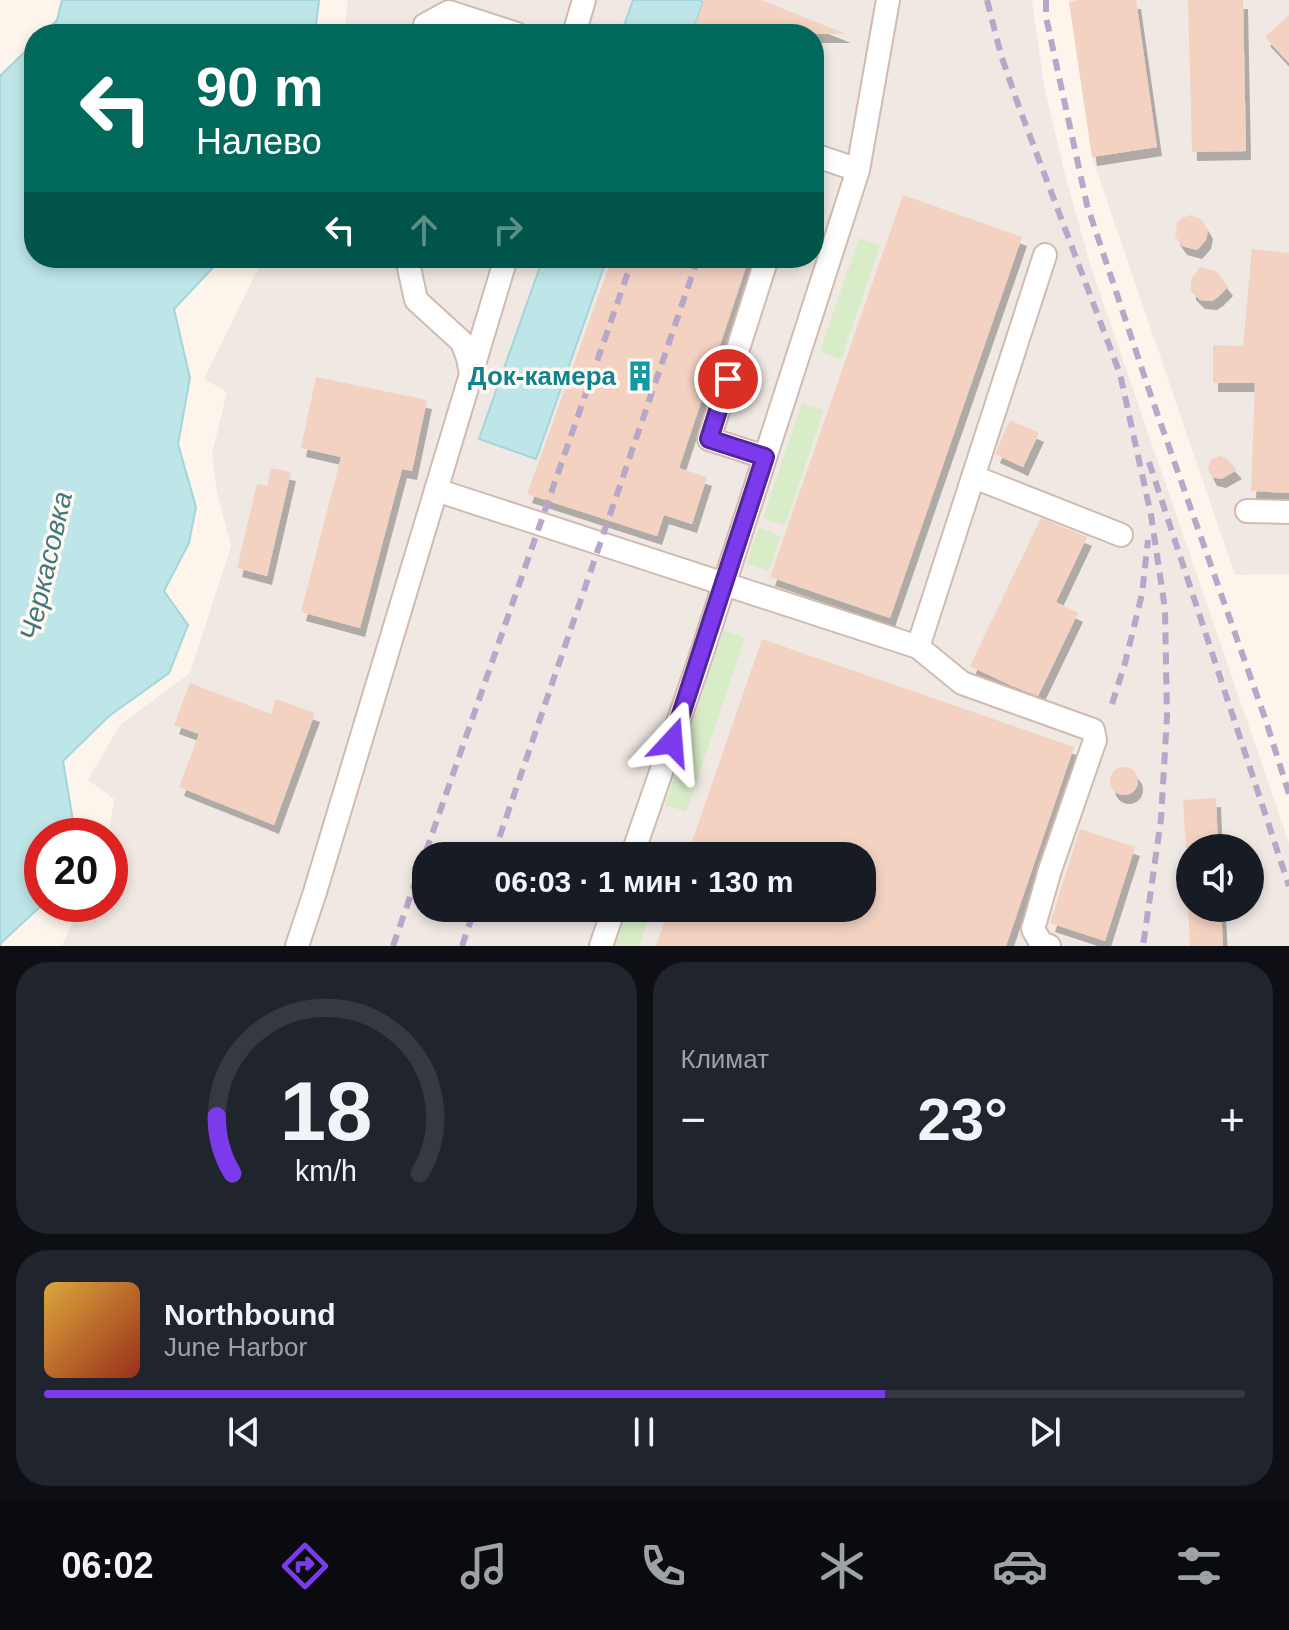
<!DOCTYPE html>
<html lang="ru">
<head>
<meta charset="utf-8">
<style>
  body { margin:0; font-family:Arial,sans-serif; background:#20242c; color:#f1f3f6; height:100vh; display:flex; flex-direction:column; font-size:30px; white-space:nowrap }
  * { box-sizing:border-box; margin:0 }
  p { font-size:26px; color:#9ea1a6 }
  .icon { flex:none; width:44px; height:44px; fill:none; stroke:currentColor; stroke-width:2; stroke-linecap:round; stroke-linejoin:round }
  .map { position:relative; height:946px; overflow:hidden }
  .drawer { display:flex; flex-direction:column; gap:16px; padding:16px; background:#0d0f14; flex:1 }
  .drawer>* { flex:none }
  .banner { position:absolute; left:24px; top:24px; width:800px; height:244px; border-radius:32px; box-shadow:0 4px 12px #0003; background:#00695c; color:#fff; overflow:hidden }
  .controls { position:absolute; left:1176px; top:834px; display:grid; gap:16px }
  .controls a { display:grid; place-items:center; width:88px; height:88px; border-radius:50%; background:#171b24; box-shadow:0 4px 12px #0003; font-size:40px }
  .speed { position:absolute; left:24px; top:818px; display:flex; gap:16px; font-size:40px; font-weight:700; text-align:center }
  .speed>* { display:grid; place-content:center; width:104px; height:104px; border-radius:50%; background:#171b24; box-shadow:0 4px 12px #0003; line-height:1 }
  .speed .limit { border:12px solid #d22; background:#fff; color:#111 }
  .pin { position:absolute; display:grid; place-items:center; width:68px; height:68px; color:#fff; margin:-34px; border:4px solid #fff; border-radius:50%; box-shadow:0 2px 8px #0007 }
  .me { position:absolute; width:88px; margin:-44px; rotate:19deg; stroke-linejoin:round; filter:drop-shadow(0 0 6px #0008) }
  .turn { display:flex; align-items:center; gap:28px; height:168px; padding:0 40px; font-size:36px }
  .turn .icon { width:104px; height:104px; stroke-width:2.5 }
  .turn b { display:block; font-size:56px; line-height:68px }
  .lanes { display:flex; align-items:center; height:76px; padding:0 40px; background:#0003; justify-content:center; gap:40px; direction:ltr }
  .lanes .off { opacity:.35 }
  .big { font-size:60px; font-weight:800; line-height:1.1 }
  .drawer .widget { flex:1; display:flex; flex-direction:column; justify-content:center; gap:12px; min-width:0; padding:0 28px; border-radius:32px; background:#20242c }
  .drawer .dial { align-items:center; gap:0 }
  .dial svg { height:208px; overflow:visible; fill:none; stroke:#363941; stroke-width:7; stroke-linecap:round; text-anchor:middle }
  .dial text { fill:#f1f3f6; stroke:none }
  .song { display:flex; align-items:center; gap:24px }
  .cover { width:96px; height:96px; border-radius:12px; background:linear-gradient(135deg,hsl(40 70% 55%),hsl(10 70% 35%)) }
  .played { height:8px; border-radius:4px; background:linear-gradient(90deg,#7c3aed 70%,#363941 70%) }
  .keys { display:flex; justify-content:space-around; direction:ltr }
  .heat { display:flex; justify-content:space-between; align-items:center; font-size:44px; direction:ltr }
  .drawer .tiles { flex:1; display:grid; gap:16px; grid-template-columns:1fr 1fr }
  .widget:last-child { grid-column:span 2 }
  .trip { position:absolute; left:412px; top:842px; width:464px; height:80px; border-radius:32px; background:#171b24; box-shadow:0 4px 12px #0003; font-weight:800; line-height:80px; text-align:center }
  .dock { display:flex; height:128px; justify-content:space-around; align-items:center; background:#090b0e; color:#9ea1a6 }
  .dock .icon { width:56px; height:56px }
  .dock .on { color:#7c3aed }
  .dock b { font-size:36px; color:#f1f3f6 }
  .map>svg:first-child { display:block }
</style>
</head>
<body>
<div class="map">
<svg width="1289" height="946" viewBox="0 0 1289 946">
  <defs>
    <filter id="shadow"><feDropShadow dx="5" dy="9" stdDeviation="0" flood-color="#0004"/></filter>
  </defs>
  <rect width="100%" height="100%" fill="#fdf5eb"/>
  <!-- industrial -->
  <path fill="#efe8e3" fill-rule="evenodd" d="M348 0H633L621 34H344Z
    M700 0H1032L1044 86 1067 182 1091 267 1289 843V946H62L80 904H110L109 836 114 799 88 780 120 725 190 673 231 546 217 492 212 454 227 392 204 379 256 273 266 258H543L480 439 536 459 607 258H814V34H683V25L694 28 703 2ZM1190 848H1250V908H1190ZM426 856H862V908H426Z
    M1069 0H1289V574L1235 575 1092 157Z"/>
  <!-- green -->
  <path fill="#d9ecc8" d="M859 238 880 245 841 359 820 352Z
    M802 403 824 410 785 525 763 518Z
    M759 528 781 536 769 571 747 563Z
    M724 630 745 638 686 812 665 805Z
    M628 908H652L639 946H615Z"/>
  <!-- water -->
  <path fill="#bee5e8" stroke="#a4d5da" stroke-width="2" d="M62 0H319L315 34H44L57 20Z
    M633 0H700L703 2 694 28 683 25V34H621Z
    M34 43V258H222L174 309 190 378 178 444 196 507 189 543 164 591 188 625 169 673 109 716 63 761 74 827 72 836H42L43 904 2 942 0 946V76Z
    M543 258H607L536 459 479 439Z"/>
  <!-- building -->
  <path fill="#f3d2c2" filter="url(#shadow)" d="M704 0H761L846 34H692Z
    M1080 0H1136L1157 147 1092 157 1069 2Z
    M1188 0H1243L1246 151 1192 152Z
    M1289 15V63L1265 37Z
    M903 195 1022 237 890 618 770 577Z
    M1191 215 1202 220 1208 230 1206 240 1197 250 1182 246 1175 236 1177 223 1182 218Z
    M1252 249 1289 253V493L1251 491 1255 383H1213V345L1243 346Z
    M612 258H749L679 468 707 477 692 524 664 515 657 536 527 494Z
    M1200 267 1216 271 1228 287 1218 297 1212 301 1200 300 1191 291V279Z
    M316 377 427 400 412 471 402 469 360 628 301 612 341 457 301 448Z
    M1010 420 1039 433 1023 467 995 454Z
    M1219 456 1226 458 1237 470 1221 479 1212 477 1208 469 1211 460Z
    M271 468 291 472 267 576 237 568 257 484 267 486Z
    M1041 518 1087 537 1056 602 1078 613 1038 696 1010 685 970 666Z
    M762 639 1074 747 1006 946H656L669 908H862V856H687Z
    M190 683 271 714 276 699 315 713 274 825 179 787 199 734 174 725Z
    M1110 781a14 14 0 1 1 28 0a14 14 0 1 1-28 0Z
    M1216 798 1218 848H1186L1183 800Z
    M1080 829 1135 847 1105 941 1050 923Z
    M1188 908H1221L1223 946H1190Z"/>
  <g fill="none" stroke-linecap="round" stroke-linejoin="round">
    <!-- minor casing -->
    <g stroke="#d1bbaf" stroke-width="26">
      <path id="minor" d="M423 34 425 25 449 12 517 34
        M574 34 584 0
        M814 155 858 170
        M407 258 416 300 462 342 468 358 471 374
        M765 457 709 439 767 258
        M974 477 1121 535
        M436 490 918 647 1045 255
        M1247 511 1289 512
        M918 647 962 683 1093 730 1095 740 1050 870 1033 929 1041 943 1049 946
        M632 856 701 656 858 170 888 0
        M297 946 315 892 506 258
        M601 946 614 908"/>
    </g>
    <!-- minor -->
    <use href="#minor" stroke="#fff" stroke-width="22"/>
    <!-- rail -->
    <path stroke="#b7a7c9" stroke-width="6" stroke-dasharray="12 8" stroke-linecap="butt" d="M987 0 1001 55 1019 107 1120 374 1151 515 1165 609 1167 716 1161 819 1143 946
      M1046 0V17L1087 205 1151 396 1266 721 1289 794
      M1149 462 1289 886
      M1112 704 1125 663 1142 594 1148 540
      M493 856 698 258
      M393 946 633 258
      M462 946 475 908"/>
  </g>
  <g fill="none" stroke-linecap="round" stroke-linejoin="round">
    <!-- route casing -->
    <g stroke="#51269a" stroke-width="20">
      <path id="route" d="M672 742 765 457 709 439 728 379"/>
    </g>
    <!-- route -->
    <use href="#route" stroke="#7c3aed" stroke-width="14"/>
  </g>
  <!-- icons -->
  <defs>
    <g id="building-bare" transform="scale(2.4)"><path d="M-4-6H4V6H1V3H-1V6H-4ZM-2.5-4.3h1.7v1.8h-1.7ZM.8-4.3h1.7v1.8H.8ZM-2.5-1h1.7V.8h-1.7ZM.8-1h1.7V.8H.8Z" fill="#0f9aa8" stroke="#fff9f2" stroke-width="2.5" paint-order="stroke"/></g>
  </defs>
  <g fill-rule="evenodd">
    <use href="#building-bare" x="640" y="376"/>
  </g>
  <g text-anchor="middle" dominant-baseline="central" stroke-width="7" stroke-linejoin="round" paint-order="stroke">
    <!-- culture labels -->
    <g font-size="26" font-weight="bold" fill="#0d838f" stroke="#fff9f2" text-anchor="end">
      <text x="616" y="376">Док-камера</text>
    </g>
    <!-- water labels -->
    <g font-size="28" font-style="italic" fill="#3f787e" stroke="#fff9f2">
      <text transform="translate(46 566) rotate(-77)">Черкасовка</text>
    </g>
  </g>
</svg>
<div class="controls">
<a><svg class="icon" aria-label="sound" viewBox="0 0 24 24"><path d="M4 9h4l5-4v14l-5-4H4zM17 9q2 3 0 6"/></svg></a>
</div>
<div class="speed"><div class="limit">20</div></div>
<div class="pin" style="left:728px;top:379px;background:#d93025"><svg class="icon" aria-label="arrive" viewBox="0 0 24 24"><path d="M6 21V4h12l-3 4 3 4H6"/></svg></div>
<svg class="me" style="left:672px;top:742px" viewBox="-20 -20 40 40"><path d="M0-17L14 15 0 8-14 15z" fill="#7c3aed" stroke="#fff" stroke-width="4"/></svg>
<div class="trip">06:03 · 1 мин · 130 m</div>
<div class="banner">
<div class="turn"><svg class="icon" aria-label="left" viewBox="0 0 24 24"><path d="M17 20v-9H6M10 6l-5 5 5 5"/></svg><div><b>90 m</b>Налево</div></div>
<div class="lanes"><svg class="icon" aria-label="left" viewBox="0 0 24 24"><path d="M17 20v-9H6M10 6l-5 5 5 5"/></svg><svg class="icon off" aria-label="ahead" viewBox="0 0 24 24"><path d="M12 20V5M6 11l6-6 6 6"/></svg><svg class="icon off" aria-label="right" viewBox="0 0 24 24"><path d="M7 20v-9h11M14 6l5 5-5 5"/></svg></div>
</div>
</div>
<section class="drawer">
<div class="tiles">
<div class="widget dial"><svg viewBox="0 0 100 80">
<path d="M14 69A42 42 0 1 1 86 69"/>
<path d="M14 69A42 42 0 0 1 8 47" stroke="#7c3aed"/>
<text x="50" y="56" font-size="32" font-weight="700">18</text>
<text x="50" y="72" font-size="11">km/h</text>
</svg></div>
<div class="widget"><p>Климат</p>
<div class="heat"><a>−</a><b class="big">23°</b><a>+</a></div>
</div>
<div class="widget">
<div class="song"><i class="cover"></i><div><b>Northbound</b><p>June Harbor</p></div></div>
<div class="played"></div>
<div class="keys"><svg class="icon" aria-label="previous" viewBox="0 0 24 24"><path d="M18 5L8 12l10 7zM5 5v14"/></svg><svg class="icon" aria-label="pause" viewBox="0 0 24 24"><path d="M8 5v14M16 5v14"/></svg><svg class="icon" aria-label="next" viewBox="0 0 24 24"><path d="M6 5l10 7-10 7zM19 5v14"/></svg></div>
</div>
</div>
</section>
<nav class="dock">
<b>06:02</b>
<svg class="icon on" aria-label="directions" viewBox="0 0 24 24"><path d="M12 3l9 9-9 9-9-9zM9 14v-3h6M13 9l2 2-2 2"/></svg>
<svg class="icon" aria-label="music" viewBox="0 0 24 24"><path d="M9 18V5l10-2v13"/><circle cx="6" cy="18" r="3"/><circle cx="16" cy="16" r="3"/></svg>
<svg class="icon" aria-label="phone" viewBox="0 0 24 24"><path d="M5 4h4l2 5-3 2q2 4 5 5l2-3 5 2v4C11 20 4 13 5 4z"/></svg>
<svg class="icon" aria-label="climate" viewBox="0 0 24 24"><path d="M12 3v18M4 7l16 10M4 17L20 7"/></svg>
<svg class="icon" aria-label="car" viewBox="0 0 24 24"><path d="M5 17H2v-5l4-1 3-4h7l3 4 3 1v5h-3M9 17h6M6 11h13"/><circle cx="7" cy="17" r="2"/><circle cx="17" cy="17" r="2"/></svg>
<svg class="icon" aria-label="filters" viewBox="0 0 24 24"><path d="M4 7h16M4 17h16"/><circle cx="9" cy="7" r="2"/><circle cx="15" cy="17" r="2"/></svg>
</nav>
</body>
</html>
